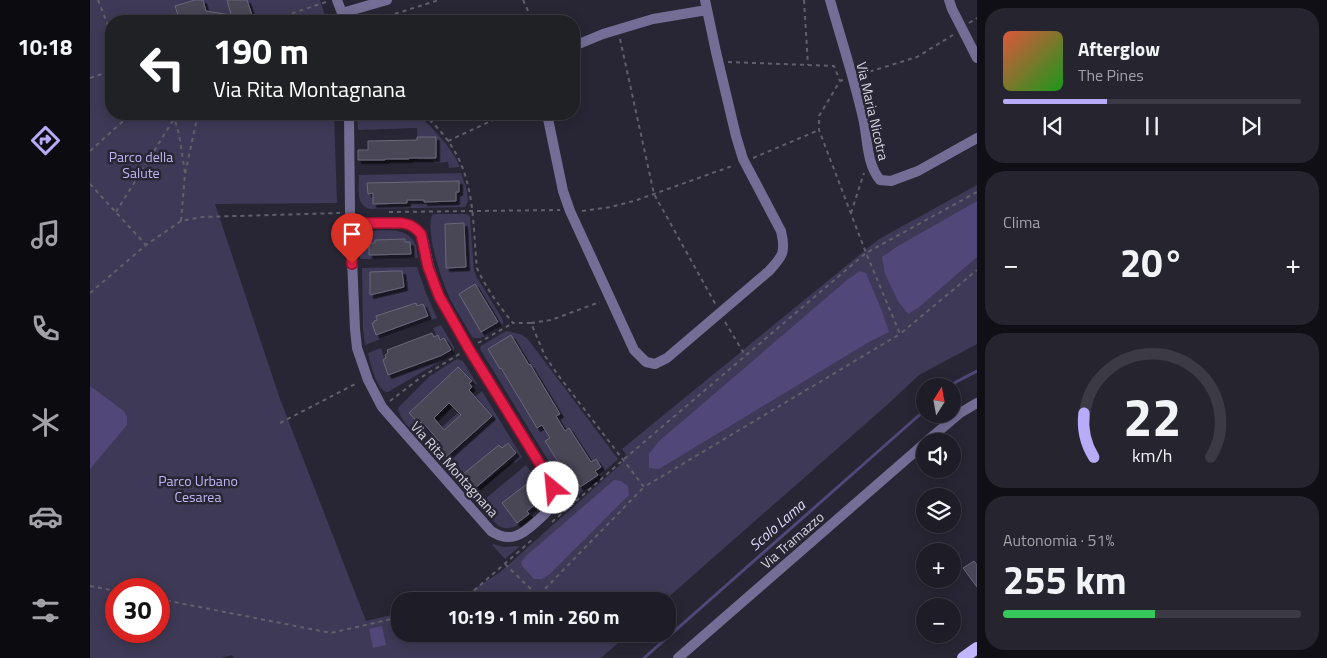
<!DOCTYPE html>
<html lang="it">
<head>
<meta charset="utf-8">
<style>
  body { margin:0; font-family:"Titillium Web",sans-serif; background:#26252f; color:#f1f3f6; height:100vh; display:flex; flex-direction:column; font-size:19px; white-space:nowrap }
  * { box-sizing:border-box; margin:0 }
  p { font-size:16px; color:#a1a1a7 }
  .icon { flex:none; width:28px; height:28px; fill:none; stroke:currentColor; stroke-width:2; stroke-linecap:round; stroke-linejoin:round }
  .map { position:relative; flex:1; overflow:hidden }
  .sheet { display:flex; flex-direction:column; gap:8px; padding:8px; background:#100f15; width:350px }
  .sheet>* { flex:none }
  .top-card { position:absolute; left:15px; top:15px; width:475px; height:105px; border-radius:20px; box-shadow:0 2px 12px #0003,0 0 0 1px #3c3a44; background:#202124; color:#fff; overflow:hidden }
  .needle { width:32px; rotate:11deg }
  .controls { position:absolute; left:826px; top:378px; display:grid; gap:10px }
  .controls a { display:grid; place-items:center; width:45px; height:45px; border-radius:50%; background:#1e1c27; box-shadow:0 2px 12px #0003,0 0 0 1px #3c3a44; font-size:25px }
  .speed { position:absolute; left:15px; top:578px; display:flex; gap:10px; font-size:25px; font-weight:700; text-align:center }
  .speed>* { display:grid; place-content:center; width:65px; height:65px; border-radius:50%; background:#1e1c27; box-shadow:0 2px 12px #0003,0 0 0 1px #3c3a44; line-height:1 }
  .speed .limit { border:8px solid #d22; background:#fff; color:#111 }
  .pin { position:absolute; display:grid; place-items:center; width:42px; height:42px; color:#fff; margin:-51px -21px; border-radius:50% 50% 50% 0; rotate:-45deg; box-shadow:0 0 5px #0007 }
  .pin .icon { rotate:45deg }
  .me { position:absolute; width:55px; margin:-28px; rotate:332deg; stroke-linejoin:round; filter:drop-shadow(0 0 4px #0008) }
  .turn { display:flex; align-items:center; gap:18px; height:105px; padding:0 25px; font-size:22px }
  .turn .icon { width:65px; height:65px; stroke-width:2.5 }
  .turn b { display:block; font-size:35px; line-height:42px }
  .big { font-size:38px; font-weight:700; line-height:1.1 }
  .sheet .widget { flex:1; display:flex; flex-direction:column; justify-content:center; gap:8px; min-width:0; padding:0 18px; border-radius:20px; background:#26252f }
  .sheet .dial { align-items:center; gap:0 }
  .dial svg { height:130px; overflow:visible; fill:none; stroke:#3c3a44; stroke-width:7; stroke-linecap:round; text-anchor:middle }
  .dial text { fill:#f1f3f6; stroke:none }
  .song { display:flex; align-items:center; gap:15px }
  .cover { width:60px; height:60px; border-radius:8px; background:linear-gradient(135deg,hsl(10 70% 55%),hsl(120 70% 35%)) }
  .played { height:5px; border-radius:2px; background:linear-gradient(90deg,#b8abf7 35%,#3c3a44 35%) }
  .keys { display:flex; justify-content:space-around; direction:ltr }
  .heat { display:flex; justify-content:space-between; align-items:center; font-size:28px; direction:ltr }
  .charge { height:8px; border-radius:4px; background:linear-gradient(90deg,#34c759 51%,#3c3a44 0) }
  .trip { position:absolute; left:301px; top:592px; width:285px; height:50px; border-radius:20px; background:#1e1c27; box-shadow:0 2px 12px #0003,0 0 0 1px #3c3a44; font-weight:700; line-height:50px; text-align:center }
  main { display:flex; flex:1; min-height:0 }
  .dock { display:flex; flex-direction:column; width:90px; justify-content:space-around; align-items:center; background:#0c0b10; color:#a1a1a7 }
  .dock .icon { width:35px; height:35px }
  .dock .active { color:#b8abf7 }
  .dock b { font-size:22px; color:#f1f3f6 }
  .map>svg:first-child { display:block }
</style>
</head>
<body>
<main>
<nav class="dock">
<b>10:18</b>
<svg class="icon active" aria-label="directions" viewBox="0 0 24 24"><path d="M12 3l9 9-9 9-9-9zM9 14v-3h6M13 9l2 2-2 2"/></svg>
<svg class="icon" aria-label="music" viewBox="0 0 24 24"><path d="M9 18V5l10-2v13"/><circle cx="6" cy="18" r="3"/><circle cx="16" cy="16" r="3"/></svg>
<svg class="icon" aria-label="phone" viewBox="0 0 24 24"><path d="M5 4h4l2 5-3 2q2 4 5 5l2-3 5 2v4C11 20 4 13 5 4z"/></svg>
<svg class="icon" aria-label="climate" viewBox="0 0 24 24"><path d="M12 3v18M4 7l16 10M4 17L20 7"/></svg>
<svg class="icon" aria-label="car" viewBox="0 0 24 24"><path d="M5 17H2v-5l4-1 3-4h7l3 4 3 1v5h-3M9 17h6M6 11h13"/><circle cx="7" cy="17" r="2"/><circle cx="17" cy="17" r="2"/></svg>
<svg class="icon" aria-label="filters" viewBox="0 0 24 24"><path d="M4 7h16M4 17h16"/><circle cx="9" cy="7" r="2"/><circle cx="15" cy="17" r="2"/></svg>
</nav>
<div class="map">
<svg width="887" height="658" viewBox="0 0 887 658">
  <defs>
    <filter id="shadow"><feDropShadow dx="3.5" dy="3.5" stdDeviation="0" flood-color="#0009"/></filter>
  </defs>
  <rect width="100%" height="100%" fill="#282634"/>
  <!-- green -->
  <path fill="#3e3956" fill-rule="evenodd" d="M0 0H230L237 21H21V114H244L247 203 125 204 190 399 276 621 310 613V634H538L511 658H144L142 655 131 658H0ZM26 589H69V631H26Z
    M267 114H328C344 130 361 146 370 167L359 168 358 162 345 163 342 160H328L327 128 268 130Z
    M371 173C374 182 382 199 375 207L280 209C265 205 269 188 269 175Z
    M887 185V344L829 375 797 405 574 601H359L370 598 409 573 417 566 531 464 537 456 532 449 789 239Z
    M345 214H375L379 215 380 218 384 270 386 276 413 320V324C405 330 392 342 382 337 375 324 367 312 360 299 352 281 346 262 342 242 341 234 339 223 342 215Z
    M275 231C292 231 319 225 326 246 327 250 327 254 328 258L270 259C269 249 266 237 275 231Z
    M327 267 336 293 347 318 275 345 273 328 272 268Z
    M351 325 364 347V352L363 354 298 392H296C285 386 281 365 278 353L291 348 294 357 346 335 343 328Z
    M416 331 430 334 437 338 528 459 486 497 484 498 480 496 390 349 391 346Z
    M367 359 373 361 387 384 382 387 379 383 381 381 368 367 319 413 329 424 331 422 336 429 328 437C321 429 309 419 308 408L340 376Z
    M392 391 432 457 425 463 423 460 386 489 389 493 383 497 334 443Z
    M436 465C444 477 459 491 450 506 440 515 425 535 409 526 402 521 395 511 389 504Z
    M403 544 413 547 428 546 429 547 415 559 402 545Z"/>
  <!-- water -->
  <path fill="#514778" d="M887 201V257L828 308 818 314 808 301 795 274 792 257 808 246Z
    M770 271 776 273 792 311 799 332 779 342 569 469 559 468V454L568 442 757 280Z
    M0 386 34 411 37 417V425L0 469Z
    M524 480 531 481 538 486 539 495 460 574 452 579H444L432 566 431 562 436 556Z
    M292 626 296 645 283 648 279 629Z"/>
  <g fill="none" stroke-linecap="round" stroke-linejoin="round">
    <!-- stream -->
    <path stroke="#514778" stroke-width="3" d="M861 386 866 382 887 371
      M554 658 835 410"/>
  </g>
  <!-- building -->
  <path fill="#494757" stroke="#696778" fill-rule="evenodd" filter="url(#shadow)" d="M105 0H113L116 11 141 15 137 0H157L164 21H90L85 6Z
    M327 137H346V158H319V159H295V160H268V150H278V141L327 140Z
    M369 181V192H366V201L334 202V200H317V203L283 204V193L278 194 277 183Z
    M374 223 376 267 356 268 355 224Z
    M315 239V242H320L321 254 279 255V243H285V240Z
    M304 271H312L314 287 280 295V272Z
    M385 284 408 322 391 332 369 294Z
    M326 303 327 306 333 304 338 316 286 335 282 323H284V321L287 320 286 316Z
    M342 333 344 337 348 335 350 340 354 338 361 350 350 356 298 375 293 360 296 358 295 355 298 353 297 350Z
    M421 335 439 365 440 364 470 414 466 416 475 431 479 428 501 462 506 459 511 467 505 471 508 475 490 487 483 476 479 479 455 441 460 438 452 425 447 428 411 368 410 369 398 349Z
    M368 367 382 381 379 383 382 387 379 390 402 416 356 457 345 444 349 441 335 425 334 426 331 422 329 424 319 413ZM359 403 371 415 354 430 344 418Z
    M418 443 426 453 384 489 372 475 409 445 412 448Z
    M438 483 451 500 437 511 439 514 427 523 412 503Z
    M884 561 887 565V587L873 568Z"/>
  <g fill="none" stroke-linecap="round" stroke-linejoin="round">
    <!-- path -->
    <path stroke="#615f6b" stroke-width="2" stroke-dasharray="4 4" stroke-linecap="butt" d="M8 0 21 33
      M433 0 443 21
      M714 0 718 65
      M179 21 236 2
      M282 21 349 0
      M879 23 887 18
      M530 39 564 194 626 305
      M638 62 744 66 750 81
      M772 74 827 57 863 35
      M0 78 21 71
      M753 80 750 81 729 116V130L776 253 810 334 887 270
      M83 114 89 134 95 173
      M334 114C341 121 349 129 355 137 386 176 382 221 387 268 396 288 409 306 423 323H441L455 356 468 375 554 487 810 334
      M358 141 416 114
      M0 151 41 114
      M663 158 729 130
      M0 184 56 245
      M492 211 521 207 547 200 645 165
      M26 212 87 114
      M299 212 470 210
      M761 213 774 173
      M91 221 95 174 108 114
      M0 293 56 245 91 221 112 217 250 213
      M635 322 655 355
      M441 323 461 320 510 302
      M388 343 423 323
      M300 401 330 378 371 353
      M190 423 267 383
      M462 522 533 460 776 253 887 192
      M415 564 448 596 553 488
      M0 586 26 591
      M69 599 241 633 310 617
      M372 601 443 539"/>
    <!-- minor -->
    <path stroke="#746e96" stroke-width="10" d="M247 0 252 13 253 21
      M740 0C751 39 764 78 773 118 778 139 776 163 790 180L801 181 828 171 887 138
      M859 0 862 9 887 58
      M252 13 297 0
      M484 46 513 34 563 19 617 10
      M259 114 260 212 265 329 267 348 278 380 292 407 401 531C419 543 431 536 446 522 454 515 462 508 464 497 464 492 462 486 461 482L379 349 349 296 339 267 333 239 331 234 326 229 320 225 311 223H261
      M457 114 473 191 480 211 544 350 556 362 565 364 577 358 679 271C693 256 696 252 691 231L653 159 646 136 626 52 615 0
      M837 441 870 413 887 403
      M588 658 835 443"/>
    <!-- major -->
    <path stroke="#c1b6f9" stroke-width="12" d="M873 658 887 648"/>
  </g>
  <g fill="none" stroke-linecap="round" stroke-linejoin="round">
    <!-- route casing -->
    <g stroke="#92132f" stroke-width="12">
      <path id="route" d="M262 264 261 223H312L320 225 326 229 331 234 338 267 349 296 379 349 461 482 463 488"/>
    </g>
    <!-- route -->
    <use href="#route" stroke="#e11d48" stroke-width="9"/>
  </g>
  <g text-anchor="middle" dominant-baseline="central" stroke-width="5" stroke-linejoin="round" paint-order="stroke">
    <!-- street labels -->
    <g font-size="14" fill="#d8d6e0" stroke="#282634">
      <text transform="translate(783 111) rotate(77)">Via Maria Nicotra</text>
      <text transform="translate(365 469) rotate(48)">Via Rita Montagnana</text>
      <text transform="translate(702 540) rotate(-41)">Via Tramazzo</text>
    </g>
    <!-- park labels -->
    <g font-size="14" fill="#bfb5f3" stroke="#282634">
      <text x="51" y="156">Parco della<tspan x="51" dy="16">Salute</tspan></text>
      <text x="108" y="480">Parco Urbano<tspan x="108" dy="16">Cesarea</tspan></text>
    </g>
    <!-- water labels -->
    <g font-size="15" font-style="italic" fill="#dfdafa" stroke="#282634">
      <text transform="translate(687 525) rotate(-41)">Scolo Lama</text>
    </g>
  </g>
</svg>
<div class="controls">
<a><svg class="needle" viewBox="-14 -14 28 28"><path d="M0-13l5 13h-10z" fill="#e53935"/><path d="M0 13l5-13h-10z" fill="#a1a1a7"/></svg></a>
<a><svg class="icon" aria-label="sound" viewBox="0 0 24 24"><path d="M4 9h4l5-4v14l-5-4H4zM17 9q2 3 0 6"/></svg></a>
<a><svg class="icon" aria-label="layers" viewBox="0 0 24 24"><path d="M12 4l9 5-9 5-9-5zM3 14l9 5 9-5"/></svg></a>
<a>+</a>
<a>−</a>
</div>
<div class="speed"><div class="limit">30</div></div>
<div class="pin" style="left:262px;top:264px;background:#d93025"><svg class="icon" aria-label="arrive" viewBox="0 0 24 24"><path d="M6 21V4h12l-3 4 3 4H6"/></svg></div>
<svg class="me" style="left:463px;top:488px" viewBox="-20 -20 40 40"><circle r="19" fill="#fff"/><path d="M0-13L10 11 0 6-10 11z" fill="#e11d48"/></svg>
<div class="trip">10:19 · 1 min · 260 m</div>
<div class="top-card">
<div class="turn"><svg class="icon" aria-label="left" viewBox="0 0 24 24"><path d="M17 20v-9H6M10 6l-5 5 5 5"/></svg><div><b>190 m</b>Via Rita Montagnana</div></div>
</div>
</div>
<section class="sheet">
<div class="widget">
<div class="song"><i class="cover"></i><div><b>Afterglow</b><p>The Pines</p></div></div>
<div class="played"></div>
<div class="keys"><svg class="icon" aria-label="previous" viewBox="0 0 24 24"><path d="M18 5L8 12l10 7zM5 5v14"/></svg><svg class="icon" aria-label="pause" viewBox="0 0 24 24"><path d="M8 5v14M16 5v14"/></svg><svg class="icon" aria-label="next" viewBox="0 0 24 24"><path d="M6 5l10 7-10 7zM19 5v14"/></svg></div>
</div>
<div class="widget"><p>Clima</p>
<div class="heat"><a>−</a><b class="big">20°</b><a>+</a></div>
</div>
<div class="widget dial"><svg viewBox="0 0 100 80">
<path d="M14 69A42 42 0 1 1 86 69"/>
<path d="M14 69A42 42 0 0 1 8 42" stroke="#b8abf7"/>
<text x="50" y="56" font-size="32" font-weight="700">22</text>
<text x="50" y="72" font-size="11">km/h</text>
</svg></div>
<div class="widget"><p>Autonomia · 51%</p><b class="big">255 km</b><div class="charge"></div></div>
</section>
</main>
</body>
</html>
